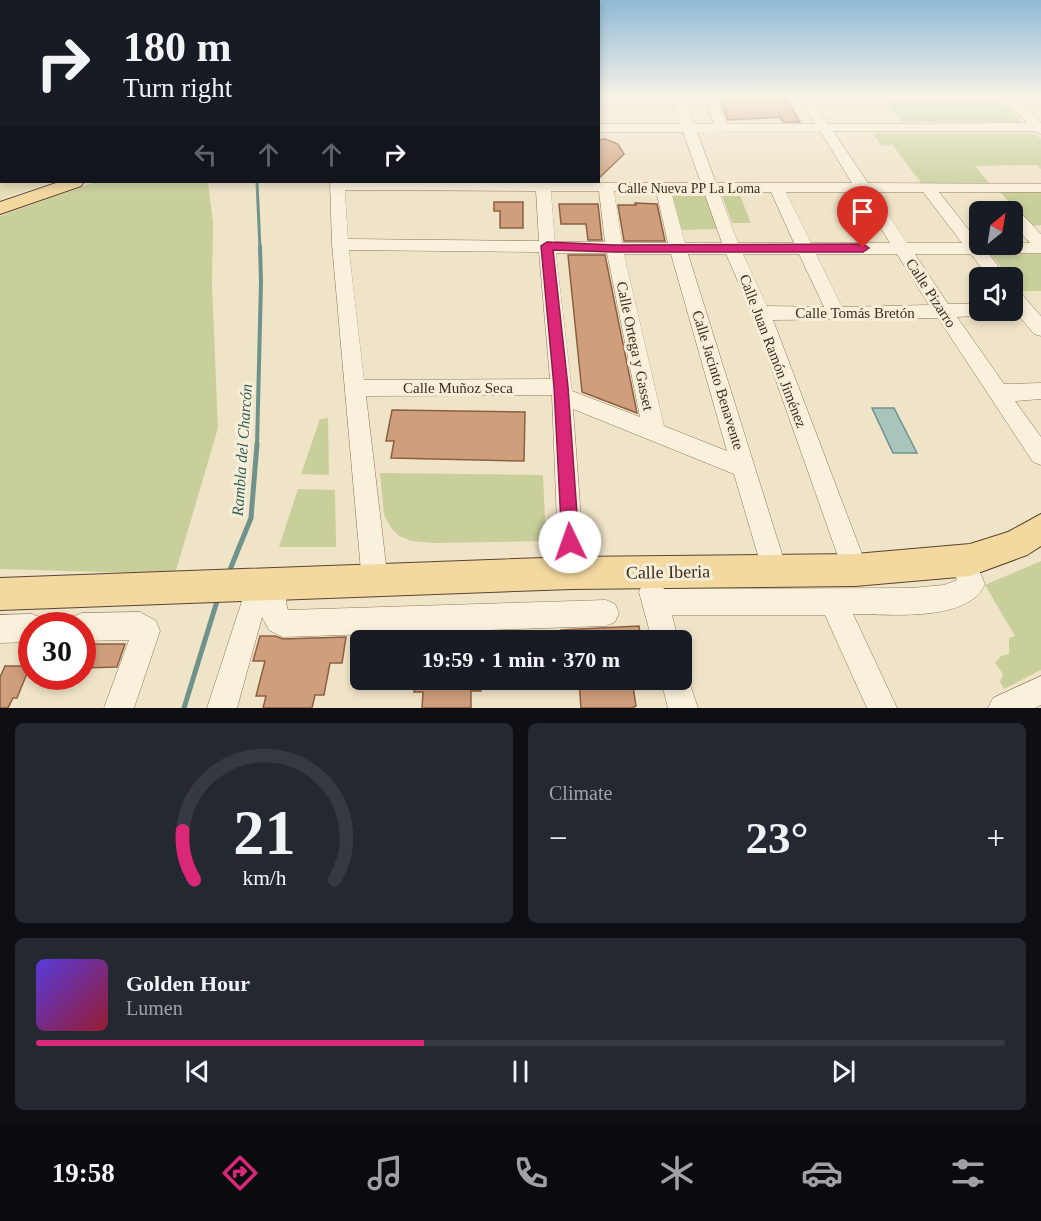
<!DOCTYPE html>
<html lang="en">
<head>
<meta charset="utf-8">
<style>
  body { margin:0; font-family:Georgia,serif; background:#242831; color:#f1f3f6; height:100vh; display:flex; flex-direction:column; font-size:22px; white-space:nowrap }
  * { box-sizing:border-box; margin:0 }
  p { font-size:20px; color:#9ea1a6 }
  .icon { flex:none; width:33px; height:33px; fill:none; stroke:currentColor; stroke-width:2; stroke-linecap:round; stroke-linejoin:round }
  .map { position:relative; height:708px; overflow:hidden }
  .panel { display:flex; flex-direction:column; gap:15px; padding:15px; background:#0d0f14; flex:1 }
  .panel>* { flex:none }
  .banner { position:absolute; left:0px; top:0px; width:600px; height:183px; box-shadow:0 3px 9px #0003; background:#171b24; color:#f1f3f6; overflow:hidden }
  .needle { width:39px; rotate:30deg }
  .controls { position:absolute; left:969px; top:201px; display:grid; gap:12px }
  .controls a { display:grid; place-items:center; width:54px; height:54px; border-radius:9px; background:#171b24; box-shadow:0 3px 9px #0003; font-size:30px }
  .speed { position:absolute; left:18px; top:612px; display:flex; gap:12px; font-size:30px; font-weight:700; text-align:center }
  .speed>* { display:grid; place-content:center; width:78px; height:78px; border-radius:50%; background:#171b24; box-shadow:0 3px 9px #0003; line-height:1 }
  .speed .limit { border:9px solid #d22; background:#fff; color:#111 }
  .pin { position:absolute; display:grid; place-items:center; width:51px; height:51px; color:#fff; margin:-62px -26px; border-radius:50% 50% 50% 0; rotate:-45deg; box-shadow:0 0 6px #0007 }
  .pin .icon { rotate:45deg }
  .me { position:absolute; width:66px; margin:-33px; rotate:357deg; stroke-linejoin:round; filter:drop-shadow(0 0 4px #0008) }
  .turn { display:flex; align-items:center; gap:21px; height:126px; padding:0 24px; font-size:27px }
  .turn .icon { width:78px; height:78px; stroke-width:2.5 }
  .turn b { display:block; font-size:42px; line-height:51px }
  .lanes { display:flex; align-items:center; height:57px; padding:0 24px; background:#0003; justify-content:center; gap:30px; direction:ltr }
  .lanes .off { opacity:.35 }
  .big { font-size:45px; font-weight:700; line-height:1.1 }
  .panel .card { flex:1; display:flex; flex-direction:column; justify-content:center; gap:9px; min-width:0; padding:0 21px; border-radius:9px; background:#242831 }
  .panel .dial { align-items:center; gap:0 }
  .dial svg { height:156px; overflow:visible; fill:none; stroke:#363941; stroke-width:7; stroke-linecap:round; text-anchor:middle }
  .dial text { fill:#f1f3f6; stroke:none }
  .song { display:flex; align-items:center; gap:18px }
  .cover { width:72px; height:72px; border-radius:9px; background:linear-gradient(135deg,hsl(250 70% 55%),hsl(350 70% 35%)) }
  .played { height:6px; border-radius:3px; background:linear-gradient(90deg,#db2777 40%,#363941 40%) }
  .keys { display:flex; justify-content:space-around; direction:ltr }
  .heat { display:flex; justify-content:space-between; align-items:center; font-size:33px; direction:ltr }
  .panel .tiles { flex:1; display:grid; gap:15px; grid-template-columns:1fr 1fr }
  .card:last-child { grid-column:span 2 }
  .trip { position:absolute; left:350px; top:630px; width:342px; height:60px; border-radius:9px; background:#171b24; box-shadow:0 3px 9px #0003; font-weight:700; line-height:60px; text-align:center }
  .dock { display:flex; height:96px; justify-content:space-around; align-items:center; background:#090b0e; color:#9ea1a6 }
  .dock .icon { width:42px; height:42px }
  .dock .selected { color:#db2777 }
  .dock b { font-size:27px; color:#f1f3f6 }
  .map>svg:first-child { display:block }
</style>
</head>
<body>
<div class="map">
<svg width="1041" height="708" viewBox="0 0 1041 708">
  <rect width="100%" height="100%" fill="#f0e4c8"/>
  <!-- farmland -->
  <path fill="#e6deb5" d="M0 98 2 182H51L0 199Z"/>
  <!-- green -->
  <path fill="#c9cf9b" d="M882 98H999L1021 120 1020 122H901Z
    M873 134H1035L1041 139V169L1037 165 975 166 990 184H922L890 142 891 146 881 145Z
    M95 182H208L213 223 212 286 218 428 175 574 0 569V216Z
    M669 192 705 193 718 229 682 230Z
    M1000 192H1041V225L1030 226Z
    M721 193H739L751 223H732Z
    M1041 254V291H1021L1013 281 1012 278 1009 277 991 255Z
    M328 418 329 475 301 474 320 419Z
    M380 473 543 475 546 541 434 543 412 541 399 536 391 528 384 515Z
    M298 489 335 490 336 547H279Z
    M1041 561V670L1004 689 1000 682 1003 674 995 663 1001 656 1009 654V638L1015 636 985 585Z"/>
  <!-- water -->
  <path fill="#a9c4bc" stroke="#6f938a" stroke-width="1.5" d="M872 408H894L917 453H893Z"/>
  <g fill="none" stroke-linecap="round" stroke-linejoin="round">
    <!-- stream-far2 -->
    <path stroke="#6f938a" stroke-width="3" d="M257 182 260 248"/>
    <!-- stream-far1 -->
    <path stroke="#6f938a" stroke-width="4" d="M257 446 261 282 260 246"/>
    <!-- stream -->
    <path stroke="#6f938a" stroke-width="5" d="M229 572 251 518 257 444
      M184 708 218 598"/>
  </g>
  <!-- building -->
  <path fill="#cf9f7d" stroke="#8d5f41" stroke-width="1.5" d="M719 98H786L800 122H783L780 117 728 120Z
    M605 139 618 144 624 154 598 179V140Z
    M494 202H523V228H500V211H494Z
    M635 203 657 204 665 241H624L618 205H636Z
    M559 204H598L602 240H588L586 224H561Z
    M568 255H605L637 413 582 392Z
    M392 410 525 412 524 461 391 458 394 441H386Z
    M639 626 641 640H562L561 630Z
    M260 636H275L283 639 346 637 342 663H330L324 695H315L312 708H263L266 696H256L265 661H253Z
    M82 644H125L117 667 82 668Z
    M5 666H30L17 698H13L8 708H0V677Z
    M415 680H481V691H471V708H422L423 692H414Z
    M579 680H632L636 706 632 708H581Z"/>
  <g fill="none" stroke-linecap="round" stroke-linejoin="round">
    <!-- minor casing -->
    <g stroke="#8d765c" stroke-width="1">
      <path id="minor" d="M672 98H684L694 124H714L704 98H716L727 124H815L799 98H811L828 124 1027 123 1003 98H1016L1041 123V134L1034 131H833L868 183 1041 184V192H939L980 244 1030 243 1012 223V212H1005L1012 208 1018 210 1041 234V253L989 254 1007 278H989L971 254H915L948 304H980V310H995L992 315 957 317 1004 384 1041 383V399L1015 401 1041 437V465L1033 462 938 318 773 320 868 570 864 579 855 583 846 579 752 313 726 254H688L787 570 783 579 774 583 765 579 734 474 573 409 585 573 581 582 572 586 563 582 559 573 552 395 366 396 388 582 384 591 375 595 366 591 362 582 332 244 330 182 701 183 683 132H598V124H681ZM820 131 852 183H716L697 132ZM345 190 536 191 539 241 348 239ZM551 191H599L605 242H555ZM614 191H656L668 243H622ZM671 191 704 192 722 243H685ZM719 192H771L794 243H738ZM786 192H858L890 243H811ZM874 192H923L962 243H907ZM349 250 539 252 550 379 364 380ZM556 253H607L640 417 572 391ZM624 254H671L727 451 664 426ZM743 254H799L824 307 767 306ZM816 254H897L929 305 842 307Z
        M1012 288 1018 290 1041 316V336L1034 334 1012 307Z
        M962 548 971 552 985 584C969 623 888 614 853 614L897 708H867L825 615H672L678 640H652L639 592 643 583 652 579 661 583 664 589 911 588 944 585 957 580 949 561 953 552Z
        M276 572 285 576C291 589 283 598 288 610L606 600 615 604 619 613 615 622 606 626 283 637 269 630 262 617 237 708H207L243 598 252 594 260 597 267 576Z
        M140 612 156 621 160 631 134 708H104L129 640 82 641V626H69L72 617 82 613Z
        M32 614 42 618 44 626H32V642L0 643V615Z
        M681 668 685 670 698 708H668L661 680H681Z
        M1041 676V705L1035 708H988L993 698Z"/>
    </g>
    <!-- major casing -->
    <g stroke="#5b4430" stroke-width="2">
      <path id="major" d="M59 182H84L81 186 0 214V202Z
        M1041 514V546L1027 555 970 576 855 586 572 589 0 610V578L572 557 855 554 970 544 1008 532Z"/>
    </g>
    <!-- minor -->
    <use href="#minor" fill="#faf1dc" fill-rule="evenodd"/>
    <!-- major -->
    <use href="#major" fill="#f3d9a0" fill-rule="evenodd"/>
  </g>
  <!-- sky -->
  <linearGradient id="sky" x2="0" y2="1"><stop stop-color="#8fbad6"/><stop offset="0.49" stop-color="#f8f3e6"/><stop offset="1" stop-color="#f8f3e6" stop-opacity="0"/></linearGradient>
  <rect width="1041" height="198" fill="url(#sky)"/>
  <!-- route -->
  <path fill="#db2777" stroke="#8e194d" stroke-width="1.5" d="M547 242 614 245 863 244 869 248 863 252H614L553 250 568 387 579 542 576 548 570 551 564 548 562 542 554 387 541 246Z"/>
  <g text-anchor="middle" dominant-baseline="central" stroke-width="6" stroke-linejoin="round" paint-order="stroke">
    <!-- far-street labels -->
    <g font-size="14" fill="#3d2e20" stroke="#f7eed8">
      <text x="689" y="188">Calle Nueva PP La Loma</text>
    </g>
    <!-- street labels -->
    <g font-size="15" fill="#3d2e20" stroke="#f7eed8">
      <text transform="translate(931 293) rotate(57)">Calle Pizarro</text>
      <text x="855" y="313">Calle Tomás Bretón</text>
      <text transform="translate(635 346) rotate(78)">Calle Ortega y Gasset</text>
      <text transform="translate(773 351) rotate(69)">Calle Juan Ramón Jiménez</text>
      <text transform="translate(718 380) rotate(73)">Calle Jacinto Benavente</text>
      <text x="458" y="388">Calle Muñoz Seca</text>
    </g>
    <!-- water labels -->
    <g font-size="16" font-style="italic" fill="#2f5d5a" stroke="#f7eed8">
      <text transform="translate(242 450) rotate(-86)">Rambla del Charcón</text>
    </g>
    <!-- near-street labels -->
    <g font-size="18" fill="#3d2e20" stroke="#f7eed8">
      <text transform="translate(668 572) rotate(-1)">Calle Iberia</text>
    </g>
  </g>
</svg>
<div class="controls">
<a><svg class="needle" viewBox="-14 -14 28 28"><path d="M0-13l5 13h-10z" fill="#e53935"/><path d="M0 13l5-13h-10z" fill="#9ea1a6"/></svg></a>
<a><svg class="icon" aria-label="sound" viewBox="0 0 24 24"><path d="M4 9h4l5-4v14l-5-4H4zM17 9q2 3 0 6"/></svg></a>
</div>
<div class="speed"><div class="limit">30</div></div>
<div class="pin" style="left:863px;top:248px;background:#d93025"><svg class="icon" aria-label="arrive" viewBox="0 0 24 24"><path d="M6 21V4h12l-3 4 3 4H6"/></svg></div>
<svg class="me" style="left:570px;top:542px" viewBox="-20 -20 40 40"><circle r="19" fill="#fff"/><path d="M0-13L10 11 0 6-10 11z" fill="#db2777"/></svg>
<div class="trip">19:59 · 1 min · 370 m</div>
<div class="banner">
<div class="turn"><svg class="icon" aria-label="right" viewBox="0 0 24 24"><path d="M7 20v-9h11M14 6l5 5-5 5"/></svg><div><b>180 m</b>Turn right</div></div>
<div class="lanes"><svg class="icon off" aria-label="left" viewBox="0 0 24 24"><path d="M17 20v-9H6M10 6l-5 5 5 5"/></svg><svg class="icon off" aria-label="ahead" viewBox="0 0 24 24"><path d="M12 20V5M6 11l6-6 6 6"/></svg><svg class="icon off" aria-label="ahead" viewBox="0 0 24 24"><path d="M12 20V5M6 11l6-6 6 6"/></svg><svg class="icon" aria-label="right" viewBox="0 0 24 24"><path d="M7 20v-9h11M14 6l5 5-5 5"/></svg></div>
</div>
</div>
<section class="panel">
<div class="tiles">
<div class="card dial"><svg viewBox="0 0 100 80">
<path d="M14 69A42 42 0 1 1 86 69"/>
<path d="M14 69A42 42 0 0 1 8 44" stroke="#db2777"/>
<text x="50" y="56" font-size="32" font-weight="700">21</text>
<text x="50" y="72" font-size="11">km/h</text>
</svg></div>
<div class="card"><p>Climate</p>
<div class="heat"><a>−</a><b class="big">23°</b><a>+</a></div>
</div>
<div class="card">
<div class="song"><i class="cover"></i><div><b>Golden Hour</b><p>Lumen</p></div></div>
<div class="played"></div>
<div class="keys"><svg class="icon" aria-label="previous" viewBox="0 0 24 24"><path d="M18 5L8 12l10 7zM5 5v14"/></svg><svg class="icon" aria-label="pause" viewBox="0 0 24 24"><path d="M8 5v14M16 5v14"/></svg><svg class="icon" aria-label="next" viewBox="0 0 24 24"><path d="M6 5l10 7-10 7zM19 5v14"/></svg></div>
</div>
</div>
</section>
<nav class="dock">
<b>19:58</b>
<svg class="icon selected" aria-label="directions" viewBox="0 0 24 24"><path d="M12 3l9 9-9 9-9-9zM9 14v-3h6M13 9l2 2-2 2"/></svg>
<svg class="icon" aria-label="music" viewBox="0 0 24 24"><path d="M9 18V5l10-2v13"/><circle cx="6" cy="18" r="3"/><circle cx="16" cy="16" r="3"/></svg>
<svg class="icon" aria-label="phone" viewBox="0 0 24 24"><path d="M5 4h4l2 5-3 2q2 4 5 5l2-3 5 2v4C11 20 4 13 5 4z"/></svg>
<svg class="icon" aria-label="climate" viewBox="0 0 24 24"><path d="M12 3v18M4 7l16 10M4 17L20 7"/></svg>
<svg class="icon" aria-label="car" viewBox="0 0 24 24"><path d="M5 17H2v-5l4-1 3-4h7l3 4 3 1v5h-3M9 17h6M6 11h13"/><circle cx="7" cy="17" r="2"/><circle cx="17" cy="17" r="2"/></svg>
<svg class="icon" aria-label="filters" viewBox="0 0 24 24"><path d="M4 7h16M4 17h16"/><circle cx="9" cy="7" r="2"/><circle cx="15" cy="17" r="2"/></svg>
</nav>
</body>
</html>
